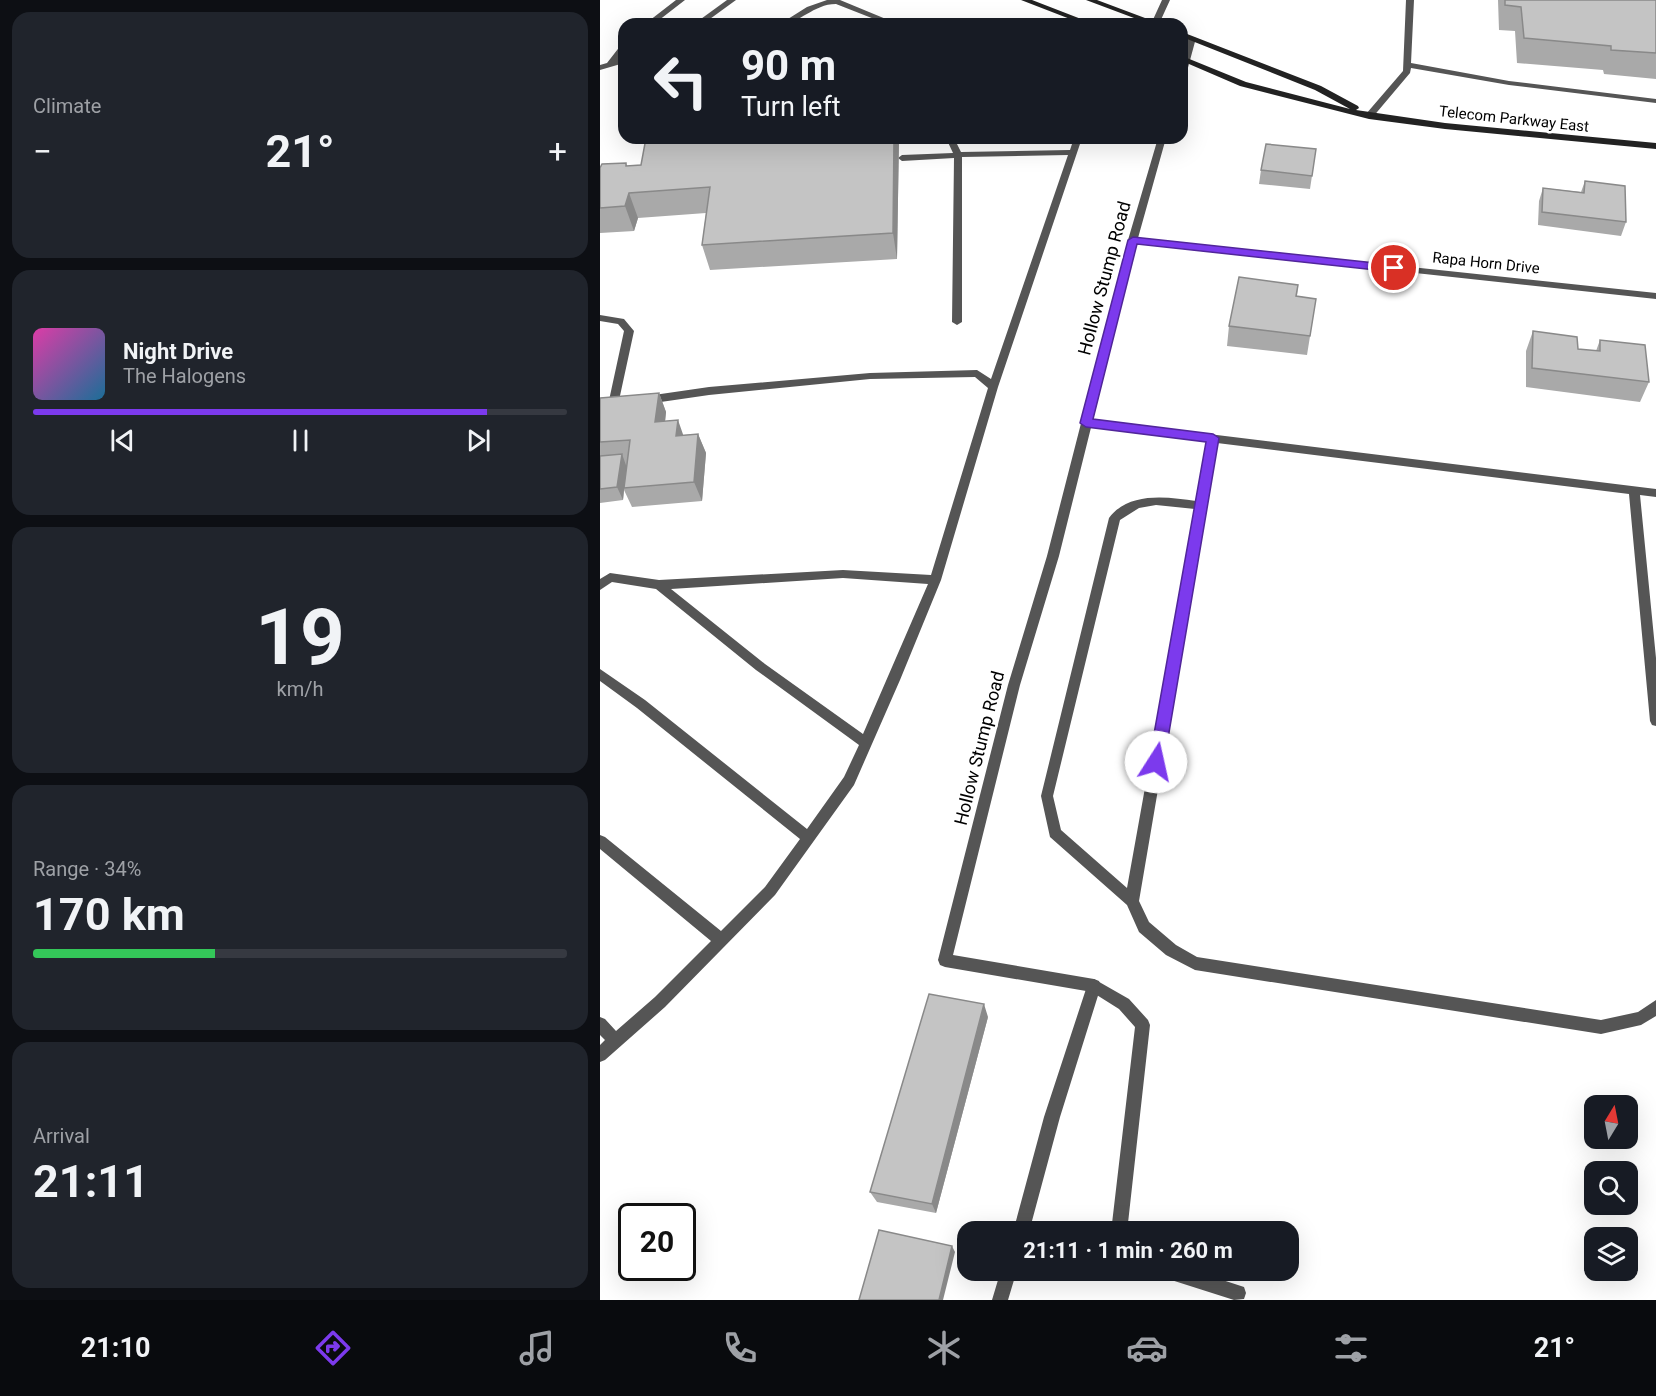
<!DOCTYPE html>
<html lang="en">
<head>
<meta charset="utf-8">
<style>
  body { margin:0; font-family:Roboto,sans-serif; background:#20242c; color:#f1f3f6; height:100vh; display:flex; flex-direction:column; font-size:22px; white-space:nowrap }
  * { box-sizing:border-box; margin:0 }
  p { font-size:20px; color:#9ea1a6 }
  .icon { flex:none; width:33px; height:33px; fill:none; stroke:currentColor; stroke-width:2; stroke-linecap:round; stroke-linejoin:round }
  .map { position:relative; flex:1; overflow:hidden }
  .side { display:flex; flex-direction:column; gap:12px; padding:12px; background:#0d0f14; width:600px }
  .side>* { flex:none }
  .top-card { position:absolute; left:18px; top:18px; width:570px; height:126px; border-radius:18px; box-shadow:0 6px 24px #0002; background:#171b24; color:#f1f3f6; overflow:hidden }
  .needle { width:39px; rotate:10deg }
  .controls { position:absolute; left:984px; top:1095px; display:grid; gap:12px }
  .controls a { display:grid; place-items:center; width:54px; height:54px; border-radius:12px; background:#171b24; box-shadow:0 6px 24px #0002; font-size:30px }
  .speed { position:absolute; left:18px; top:1203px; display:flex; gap:12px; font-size:30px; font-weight:700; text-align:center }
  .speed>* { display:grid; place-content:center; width:78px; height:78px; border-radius:50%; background:#171b24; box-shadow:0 6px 24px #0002; line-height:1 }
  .speed .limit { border:3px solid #111; border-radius:9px; background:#fff; color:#111 }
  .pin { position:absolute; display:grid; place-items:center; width:51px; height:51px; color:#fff; margin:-26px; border:3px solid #fff; border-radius:50%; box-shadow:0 2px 6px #0007 }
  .me { position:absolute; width:66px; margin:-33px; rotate:10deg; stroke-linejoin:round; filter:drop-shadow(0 0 4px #0008) }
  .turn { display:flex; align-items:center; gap:21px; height:126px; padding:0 24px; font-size:27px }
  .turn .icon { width:78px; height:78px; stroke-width:2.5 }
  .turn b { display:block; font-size:42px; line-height:51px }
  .big { font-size:45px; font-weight:700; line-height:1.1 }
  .side .tile { flex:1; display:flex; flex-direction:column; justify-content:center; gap:9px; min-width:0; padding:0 21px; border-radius:18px; background:#20242c }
  .side .dial { align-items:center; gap:0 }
  .dial b { font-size:78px; line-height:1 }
  .song { display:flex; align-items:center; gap:18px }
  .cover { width:72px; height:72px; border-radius:9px; background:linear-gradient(135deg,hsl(320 70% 55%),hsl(200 70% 35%)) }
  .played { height:6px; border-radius:3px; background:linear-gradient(90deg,#7c3aed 85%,#363941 85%) }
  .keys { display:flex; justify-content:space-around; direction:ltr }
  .heat { display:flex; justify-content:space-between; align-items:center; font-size:33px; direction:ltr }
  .charge { height:9px; border-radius:4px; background:linear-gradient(90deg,#34c759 34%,#363941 0) }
  .trip { position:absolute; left:357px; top:1221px; width:342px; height:60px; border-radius:18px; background:#171b24; box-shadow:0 6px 24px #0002; font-weight:700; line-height:60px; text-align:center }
  .dock { display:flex; height:96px; justify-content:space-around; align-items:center; background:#090b0e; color:#9ea1a6 }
  .dock .icon { width:42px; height:42px }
  .dock .selected { color:#7c3aed }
  .dock b { font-size:27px; color:#f1f3f6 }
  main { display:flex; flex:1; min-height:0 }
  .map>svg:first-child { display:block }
</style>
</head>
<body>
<main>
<section class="side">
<div class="tile"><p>Climate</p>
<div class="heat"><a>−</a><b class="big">21°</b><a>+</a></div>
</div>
<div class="tile">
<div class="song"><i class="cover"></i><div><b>Night Drive</b><p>The Halogens</p></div></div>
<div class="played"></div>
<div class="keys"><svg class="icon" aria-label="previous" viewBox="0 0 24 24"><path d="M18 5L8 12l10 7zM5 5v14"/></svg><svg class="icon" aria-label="pause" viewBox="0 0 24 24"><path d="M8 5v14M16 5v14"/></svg><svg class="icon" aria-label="next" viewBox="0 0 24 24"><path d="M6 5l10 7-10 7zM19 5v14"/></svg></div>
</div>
<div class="tile dial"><b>19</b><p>km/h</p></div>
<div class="tile"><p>Range · 34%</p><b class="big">170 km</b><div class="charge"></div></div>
<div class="tile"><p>Arrival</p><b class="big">21:11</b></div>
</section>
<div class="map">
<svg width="1056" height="1300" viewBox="0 0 1056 1300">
  <rect width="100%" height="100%" fill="#fff"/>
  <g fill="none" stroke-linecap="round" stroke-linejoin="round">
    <!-- lane -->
    <path fill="#555" fill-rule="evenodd" d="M76 0H85L54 24H45Z
      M127 0H136L103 24H94Z
      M227 0H240L298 24H287L236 4C213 4 200 24 180 24L207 7Z
      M562 0H570L559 24H551Z
      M806 0H814L811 63 909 81 1056 99V103L909 85 811 68 810 73 772 118H766V114L803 71Z
      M21 45H24V52L18 59 24 58V63L0 70V65L7 63Z
      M346 138H354L361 152 470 150 474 138H482L398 387 341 580 300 680 254 785 175 895 65 1007 5 1060 0 1062V1045L5 1040 0 1035V1017L5 1019 16 1031 55 997 111 941 0 849V835L5 837 121 931 165 887 200 839 37 708 0 681V669L45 700 207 829 244 777 259 745 156 670 56 589 12 582 0 590V579L10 573 59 580 243 570 331 575 388 388 375 377 270 379 109 395 47 404 42 400 47 396 109 387 270 373 377 370 391 379 468 155 362 157V322L357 325 352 322 354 158 302 161 298 158 302 155 353 153ZM243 578 328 584 263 734 165 664 71 589Z
      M0 315 24 319 34 331 18 405 13 409 8 405 24 331 18 324 0 321Z
      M486 419 1056 489V497L1040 495 1056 658V726L1052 725 1050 721 1029 494 617 443 539 901 549 922 576 945 597 957 1001 1020 1038 1012 1056 1000V1016L1041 1025 1001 1034 595 970 566 955 539 932 527 905 450 837 441 796 509 518C529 491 568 497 596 501L607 442 482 426 481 423ZM556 505 595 509 527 888 461 830 453 796 520 520 539 508Z
      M494 979 499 981 501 986 460 1117 429 1232H413L444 1117 487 986 489 981Z
      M401 1270H417L408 1300H392Z"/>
    <!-- street -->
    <path fill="#555" fill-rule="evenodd" d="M589 36 596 38 586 75 582 77V60Z
      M558 138H566L538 238 1056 293V299L537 243 459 556 420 685 353 955 494 979 529 999 548 1020 550 1025 527 1232H511L535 1027 519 1009 492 992 345 967 340 965 338 960 408 685 447 556 528 240Z
      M557 1270H592L644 1287 646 1293 644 1299 634 1300 565 1278 559 1276Z"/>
    <!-- secondary -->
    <path fill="#222" fill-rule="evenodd" d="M421 0H432L494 24H483Z
      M486 0H497L561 24H550Z
      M582 32 721 86 758 106 759 108 756 110 845 123 1056 143V149L845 129 769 119 640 86 582 61V56L646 82 750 109 715 90 582 37Z"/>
  </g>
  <!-- wall -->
  <path fill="#a9a9a9" d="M898 0H1056V79L1004 74 1003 70 917 63 915 31 899 30Z
    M299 138 297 259 110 270 102 245 106 213 38 218 34 231 0 233V167L26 163 27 166Z
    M716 149 710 189 659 184 661 170Z
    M985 181 1026 222 1021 236 938 225 939 201 943 188 981 192Z
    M698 285 697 296 716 299 707 355 627 346 629 326Z
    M933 331 978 349 996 351 1000 340 1049 382 1040 402 926 387V351Z
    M59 393 66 412 65 421 83 435 98 434 106 453 102 501 32 507 24 490 23 500 0 503V398Z
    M388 1017 336 1213 277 1202 270 1192Z"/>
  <!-- shaded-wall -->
  <path fill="#898989" d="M294 138H299L297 259 293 233Z
    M29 193 38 218 34 231 25 206Z
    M59 393 66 412 63 442 55 422Z
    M78 420 85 440 76 436Z
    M98 434 106 453 102 501 94 482Z
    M22 454 27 468 24 488V490L23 500 17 487Z
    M384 1004 388 1017 336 1213 332 1204Z
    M352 1246 355 1252 343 1300H339Z"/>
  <!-- building -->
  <path fill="#c4c4c4" stroke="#898989" stroke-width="1.5" d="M905 0H1056V53L1011 50V46L924 38 921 7 905 5Z
    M46 138H294L293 233 102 245 110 187 29 193 25 206 0 208V168L2 164 26 163V166L41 165Z
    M666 144 716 149 712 176 661 170Z
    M985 181 1025 186 1026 222 942 212 943 188 984 193Z
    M639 277 698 285 696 296 716 299 710 336 629 326Z
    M933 331 977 337 978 349 1000 351V340L1045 345 1049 382 932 368Z
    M59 393 55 422 78 420 76 436 98 434 94 482 24 488 30 440 0 442V398Z
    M22 454 17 487 0 489V456Z
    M329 994 384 1004 332 1204 270 1192Z
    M279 1230 352 1246 339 1300H259Z"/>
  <!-- route -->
  <path fill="#7c3aed" stroke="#51269a" stroke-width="1.5" d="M533 237 794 265 800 268 794 272 537 244 493 419 613 434 619 438 564 762 561 766 556 768 551 766 549 762 606 442 486 427 480 423 528 240Z"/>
  <g text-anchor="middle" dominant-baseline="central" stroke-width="5" stroke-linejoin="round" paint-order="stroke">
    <!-- far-street labels -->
    <g font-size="15" fill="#000" stroke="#fff">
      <text transform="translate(914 119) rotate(6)">Telecom Parkway East</text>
      <text transform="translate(886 263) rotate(6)">Rapa Horn Drive</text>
    </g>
    <!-- street labels -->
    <g font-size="18" fill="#000" stroke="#fff">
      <text transform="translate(504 278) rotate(-75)">Hollow Stump Road</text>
      <text transform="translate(379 748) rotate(-76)">Hollow Stump Road</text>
    </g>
  </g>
</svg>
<div class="controls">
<a><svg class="needle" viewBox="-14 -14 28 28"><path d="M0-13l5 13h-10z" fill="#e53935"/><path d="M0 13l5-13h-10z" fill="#9ea1a6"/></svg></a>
<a><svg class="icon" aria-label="search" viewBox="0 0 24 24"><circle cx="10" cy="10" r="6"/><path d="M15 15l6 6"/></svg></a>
<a><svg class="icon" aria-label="layers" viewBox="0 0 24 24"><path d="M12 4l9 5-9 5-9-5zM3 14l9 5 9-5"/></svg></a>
</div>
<div class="speed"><div class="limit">20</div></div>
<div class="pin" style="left:794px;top:268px;background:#d93025"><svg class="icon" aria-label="arrive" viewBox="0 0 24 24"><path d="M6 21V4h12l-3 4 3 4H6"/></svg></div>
<svg class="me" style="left:556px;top:762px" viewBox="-20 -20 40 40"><circle r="19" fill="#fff"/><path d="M0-13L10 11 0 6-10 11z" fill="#7c3aed"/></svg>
<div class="trip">21:11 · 1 min · 260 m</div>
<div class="top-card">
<div class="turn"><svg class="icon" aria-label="left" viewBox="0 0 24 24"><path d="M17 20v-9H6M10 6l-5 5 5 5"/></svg><div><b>90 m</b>Turn left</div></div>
</div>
</div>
</main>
<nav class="dock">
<b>21:10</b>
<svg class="icon selected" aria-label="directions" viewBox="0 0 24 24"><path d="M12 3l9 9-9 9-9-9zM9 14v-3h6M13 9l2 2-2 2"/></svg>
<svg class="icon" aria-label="music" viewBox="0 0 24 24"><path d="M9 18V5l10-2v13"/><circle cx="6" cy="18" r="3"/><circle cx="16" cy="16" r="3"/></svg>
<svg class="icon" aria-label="phone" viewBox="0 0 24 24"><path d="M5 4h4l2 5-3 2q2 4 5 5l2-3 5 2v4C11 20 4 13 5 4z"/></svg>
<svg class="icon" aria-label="climate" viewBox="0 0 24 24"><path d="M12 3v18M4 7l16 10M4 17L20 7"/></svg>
<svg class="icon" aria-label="car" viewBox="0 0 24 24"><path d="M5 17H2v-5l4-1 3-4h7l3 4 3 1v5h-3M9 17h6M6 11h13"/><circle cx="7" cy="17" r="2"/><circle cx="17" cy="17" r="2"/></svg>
<svg class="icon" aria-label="filters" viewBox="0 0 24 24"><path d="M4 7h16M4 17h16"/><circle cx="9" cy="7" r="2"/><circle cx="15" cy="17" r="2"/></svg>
<b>21°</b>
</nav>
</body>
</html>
